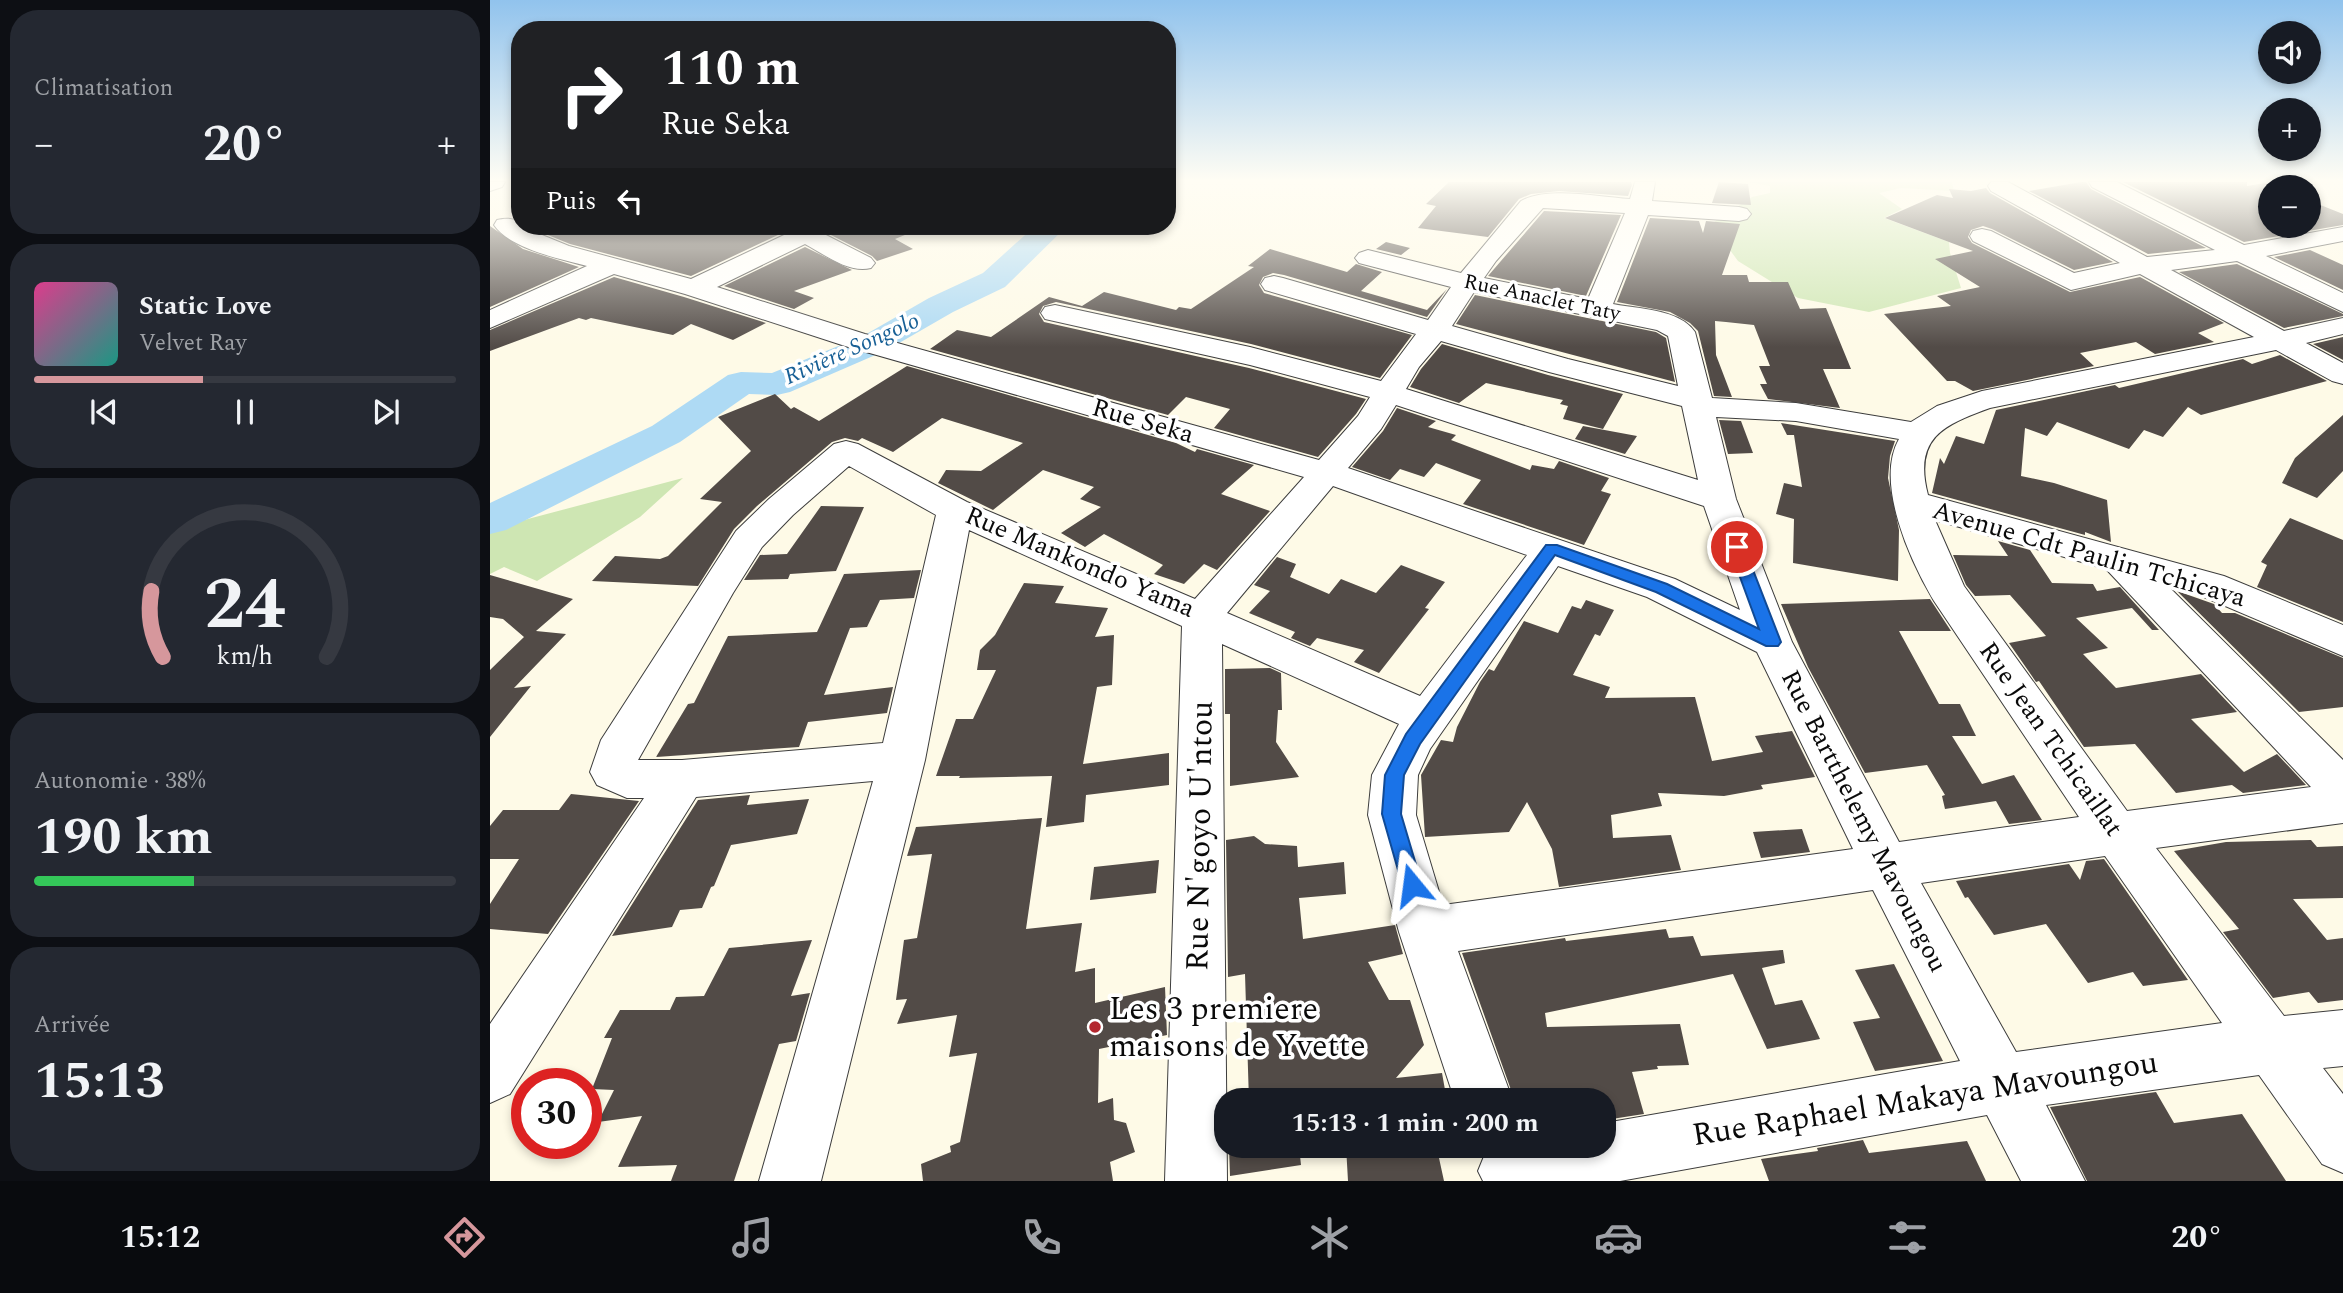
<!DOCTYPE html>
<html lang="fr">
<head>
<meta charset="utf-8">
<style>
  body { margin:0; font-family:Spectral,serif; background:#242831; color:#f1f3f6; height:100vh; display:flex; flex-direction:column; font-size:26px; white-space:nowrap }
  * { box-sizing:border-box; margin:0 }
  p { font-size:23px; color:#9ea1a6 }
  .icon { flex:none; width:38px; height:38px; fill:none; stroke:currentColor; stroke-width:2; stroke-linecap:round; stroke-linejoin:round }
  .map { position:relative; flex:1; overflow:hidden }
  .details { display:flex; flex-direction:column; gap:10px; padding:10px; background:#0d0f14; width:490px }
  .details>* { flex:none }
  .top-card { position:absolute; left:21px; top:21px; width:665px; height:214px; border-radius:28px; box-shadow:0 4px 10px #0003; background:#202124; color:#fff; overflow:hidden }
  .tools { position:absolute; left:1768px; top:21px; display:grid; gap:14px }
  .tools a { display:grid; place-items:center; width:63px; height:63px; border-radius:50%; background:#171b24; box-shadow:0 4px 10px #0003; font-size:35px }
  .speed { position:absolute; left:21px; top:1068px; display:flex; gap:14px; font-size:35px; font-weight:700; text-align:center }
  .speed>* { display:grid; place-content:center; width:91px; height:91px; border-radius:50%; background:#171b24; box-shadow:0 4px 10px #0003; line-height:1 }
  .speed .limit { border:10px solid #d22; background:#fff; color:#111 }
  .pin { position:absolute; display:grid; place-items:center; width:60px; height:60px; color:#fff; margin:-30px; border:4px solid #fff; border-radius:50%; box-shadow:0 2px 7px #0007 }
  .me { position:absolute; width:77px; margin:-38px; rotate:344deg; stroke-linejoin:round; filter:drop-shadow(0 0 5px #0008) }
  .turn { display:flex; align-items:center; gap:24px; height:147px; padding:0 35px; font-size:32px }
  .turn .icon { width:91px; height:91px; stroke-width:2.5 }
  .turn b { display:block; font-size:49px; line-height:60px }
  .then { display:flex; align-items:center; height:66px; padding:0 35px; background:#0003; gap:14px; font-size:26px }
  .big { font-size:52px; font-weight:700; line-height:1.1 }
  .details .widget { flex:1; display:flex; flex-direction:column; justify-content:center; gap:10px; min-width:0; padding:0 24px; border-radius:28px; background:#242831 }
  .details .dial { align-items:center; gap:0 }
  .dial svg { height:182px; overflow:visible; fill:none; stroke:#363941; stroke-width:7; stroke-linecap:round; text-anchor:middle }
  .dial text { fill:#f1f3f6; stroke:none }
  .song { display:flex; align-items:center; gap:21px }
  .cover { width:84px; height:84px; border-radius:10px; background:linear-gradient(135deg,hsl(330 70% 55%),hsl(170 70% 35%)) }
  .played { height:7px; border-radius:4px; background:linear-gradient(90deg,#d6979c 40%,#363941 40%) }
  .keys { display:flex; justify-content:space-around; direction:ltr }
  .heat { display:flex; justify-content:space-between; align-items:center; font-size:38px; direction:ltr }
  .charge { height:10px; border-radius:5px; background:linear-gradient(90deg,#34c759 38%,#363941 0) }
  .trip { position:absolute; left:724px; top:1088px; width:402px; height:70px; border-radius:28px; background:#171b24; box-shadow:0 4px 10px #0003; font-weight:700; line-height:70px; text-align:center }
  .tabs { display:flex; height:112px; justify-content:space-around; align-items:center; background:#090b0e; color:#9ea1a6 }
  .tabs .icon { width:49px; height:49px }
  .tabs .current { color:#d6979c }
  .tabs b { font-size:32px; color:#f1f3f6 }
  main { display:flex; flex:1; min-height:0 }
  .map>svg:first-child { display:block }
</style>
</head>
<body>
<main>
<section class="details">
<div class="widget"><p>Climatisation</p>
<div class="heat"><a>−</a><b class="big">20°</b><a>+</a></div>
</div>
<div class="widget">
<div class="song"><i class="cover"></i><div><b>Static Love</b><p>Velvet Ray</p></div></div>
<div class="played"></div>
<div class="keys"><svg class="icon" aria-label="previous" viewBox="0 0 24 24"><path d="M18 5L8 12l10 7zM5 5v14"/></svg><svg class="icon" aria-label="pause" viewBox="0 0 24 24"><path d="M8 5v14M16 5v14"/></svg><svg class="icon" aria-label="next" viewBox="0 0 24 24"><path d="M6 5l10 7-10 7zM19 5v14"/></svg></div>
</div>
<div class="widget dial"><svg viewBox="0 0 100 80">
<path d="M14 69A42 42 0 1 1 86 69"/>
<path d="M14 69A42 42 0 0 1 9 40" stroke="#d6979c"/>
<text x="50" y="56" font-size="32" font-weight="700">24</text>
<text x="50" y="72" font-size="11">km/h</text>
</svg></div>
<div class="widget"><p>Autonomie · 38%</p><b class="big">190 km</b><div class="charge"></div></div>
<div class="widget"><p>Arrivée</p><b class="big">15:13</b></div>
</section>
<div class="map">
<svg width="1853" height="1181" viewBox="0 0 1853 1181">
  <rect width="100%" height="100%" fill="#fefae7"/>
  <!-- green -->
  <path fill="#cee6b3" d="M1259 182H1462L1464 191 1411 188 1389 193 1412 209 1394 218 1459 242 1460 253 1471 288 1379 312 1308 298 1248 261 1221 224 1262 197 1280 193V186Z
    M193 478 150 517 47 581 14 567 0 574V529Z"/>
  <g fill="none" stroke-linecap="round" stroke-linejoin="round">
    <!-- river -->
    <path fill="#aedaf4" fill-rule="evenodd" d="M545 226H577L515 287 463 312 397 350 300 392 287 395 259 394 190 442 16 530 0 534V503L162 426 238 375 251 372 282 373 373 336 439 298 493 273Z"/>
  </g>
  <!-- building -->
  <path fill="#524b47" d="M959 182H1141L1142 185 1138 196 1069 191 1041 194 1029 199 998 237 928 228 946 206 936 204Z
    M1229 182 1258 184 1261 205 1222 203Z
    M1591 182H1596L1601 189 1716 248 1658 254 1539 191Z
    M1633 182H1757V186L1775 183 1786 187H1780V226H1818V200L1853 214V225L1754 242Z
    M1496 188 1500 193 1623 262 1584 270 1502 229 1493 226 1481 230 1478 237 1482 243 1580 292 1650 277 1734 323 1708 333 1724 342 1665 354 1646 342 1590 353 1604 366 1483 391 1465 381H1457L1394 314 1461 306 1447 296 1490 287 1445 259 1483 251 1395 218 1447 195 1463 198 1459 189 1481 191Z
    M1054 211 1131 215 1096 296 998 276Z
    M1160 218 1209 221 1213 233 1216 221 1250 224 1232 275H1257L1259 282H1298L1310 309 1336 308 1361 369H1333L1350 408 1278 399 1270 384H1277L1269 366H1280L1264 325 1236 322 1225 321 1226 355 1242 397 1224 396 1208 331 1200 323 1180 312 1127 302Z
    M0 226 33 249 89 267 0 307Z
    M36 226H307L201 276 80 244Z
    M346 226H437L405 239 423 249 387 261 382 256 339 234Z
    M896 242 920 248 911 255 886 249Z
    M315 247 362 270 304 291 324 298 304 309 234 286Z
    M780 249 857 272 866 264 892 272 871 291 937 310 957 289 937 317 794 275 783 273 773 277 769 285 774 293 922 335 890 378 761 344 566 302 553 306 549 314 554 322 759 368 876 399 866 414 828 457 724 428 740 409 696 397 678 415 440 349 467 330 501 337 559 297 592 306 614 292 686 310 689 307 701 309 764 267 758 266Z
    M1820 250 1853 265V290L1784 257Z
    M1747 264 1853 314V316L1794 328 1689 272Z
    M124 277 194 297 276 323 243 340 201 324 183 335 101 318 96 320 89 318 0 351V330Z
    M985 295 1166 332 1176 338 1185 382 966 324Z
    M1853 337V360L1823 344Z
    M952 344 1058 375 1133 394 1113 429 1073 419 1078 406 1070 404 1073 400 996 383 969 403 920 387 931 369Z
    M1790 355 1837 381 1711 415 1698 407 1673 437 1654 430 1639 449 1567 422 1557 436 1535 428 1531 476 1564 483 1617 500 1621 542 1595 532V535L1442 493 1450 458 1454 464 1466 436 1494 444 1506 410 1625 385 1629 388 1753 359 1762 364Z
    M417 366 686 443 705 452 707 449 764 465 731 494 780 511 727 570 714 564 694 584 664 574 673 565 614 534 595 547 571 533 611 507 590 499 604 487 553 470 503 510 448 483 456 470 491 471 533 443 452 418 403 452 372 438 368 441 355 438 342 442 267 506 244 529 208 586 102 581 125 556 170 559 178 556 232 502 210 499 261 451 228 417 285 394 301 409 304 407 329 421Z
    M907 408 946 421 938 427 966 435 961 440 1040 470 1042 465 1064 469 1069 461 1119 478 1111 491 1121 494 1094 545 973 504 991 480 946 463 934 477 910 469 900 480 862 467 893 431Z
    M1853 415V471L1827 498 1792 483 1805 458Z
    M1229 420 1251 421 1263 453 1238 454Z
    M1291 423 1405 441 1400 456 1398 478 1409 530 1408 581 1303 563 1304 519 1286 514 1294 483 1312 487 1304 435H1297Z
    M1093 426 1147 436 1135 454 1085 439Z
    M331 506 374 507 346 571 300 574 298 579 254 580 270 555 297 554Z
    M1800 518 1853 540V622L1767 587 1777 565 1771 562Z
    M1508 541 1540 550 1562 583 1603 584 1607 591 1630 587 1669 630H1662L1642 608 1586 618 1618 648 1593 654 1626 688 1711 674 1747 712 1701 719 1754 772 1787 754 1816 785 1753 793 1742 785 1686 793 1645 744 1594 747 1549 681 1546 682 1519 643 1556 636 1520 595 1485 596 1476 585 1463 555 1518 556Z
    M787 557 806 564 800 577 839 594 851 579 886 593 911 565 955 582 935 608 939 609 889 673 864 662 874 650 827 638 820 646 801 638 805 632 759 613 780 591 764 585Z
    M431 570 424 598 390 600 377 627 360 628 334 695 403 687 397 713 318 722 309 747 166 757 198 704 204 703 238 636 327 632 354 574Z
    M0 575 83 599 46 631 76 634 24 688 41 686 0 737V670L34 637 13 619 0 617Z
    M534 583 574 586 565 603 618 608 605 637 624 635 622 685 607 687 593 764 679 753V785L596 795 594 822 556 827 562 776 469 778 470 776H446L466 719H483L506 670H487L490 650 505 635Z
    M1687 591 1724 604 1732 613H1745L1853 658V707L1809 712Z
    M1440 599 1461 631H1409L1449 704H1470L1486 736H1462L1492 784 1524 775 1552 820 1519 824 1506 801 1455 809 1452 796 1455 795 1437 765 1375 773 1318 667 1291 604Z
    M1096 600 1124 610 1110 636 1105 634 1083 675 1120 687 1115 698 1205 697 1222 761 1273 752 1265 736 1302 731 1325 777 1271 785 1273 789 1234 796 1168 793 1172 806 1121 815 1123 838 1181 835 1191 870 1069 887 1062 849 1037 802 1019 832 935 837 931 775 951 740 963 742 967 727 990 682 999 669 1004 671 1034 621 1068 633 1082 606 1091 609Z
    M780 668 791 673 792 710H788L786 742 809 777 740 786V714H735V669Z
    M81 794 149 801 58 934 0 929V904L29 859H0V826L13 810H69Z
    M260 795 257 805 319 799 307 834 241 845 224 886 221 887 212 908 190 910 182 927 122 936 208 800Z
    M552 818 536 929 592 923 585 972 605 968V1003L675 987 677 1035 609 1049 608 1103 623 1098 624 1120 636 1123 645 1152 620 1162 623 1181H433L431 1164 461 1152 460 1146 470 1142 487 1053 459 1057 467 1015 407 1024 417 999 406 1000 414 940 427 938 442 854 417 856 426 827Z
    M1312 829 1320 852 1271 858 1263 832Z
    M764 836 775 844 807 846 808 867 854 862 856 894 809 898 813 939 905 925 913 954 878 962 899 1000H920L934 1045 906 1078 952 1073 957 1101H759L755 974 738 977 736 840Z
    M1821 840 1827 847 1853 846V898L1803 899 1837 940 1853 938V1000L1828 1003 1819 992 1783 998 1733 932 1749 929 1684 851 1736 842Z
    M1614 859 1698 980 1653 986 1643 972 1598 983 1556 924 1504 935 1478 897 1475 898 1466 881 1579 864 1590 880 1596 861Z
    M669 860 666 893 600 900 604 867Z
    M1176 929 1179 938 1203 936 1211 956 1293 950 1295 963 1272 968 1285 1005 1312 1000 1330 1039 1277 1049 1243 974 1055 1013 1057 1027 1190 1024 1199 1065 1167 1066 1168 1069 1142 1072 1154 1114 1115 1120V1101H1025L972 953 1075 938 1076 941Z
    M322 940 301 996 320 993 306 1041 289 1044 244 1181H181L187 1165 128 1167 152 1116 108 1122 124 1090 102 1089 122 1038H114L130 1010H180L186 997 214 996 239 948Z
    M1404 964 1453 1061 1385 1071 1363 1022 1390 1018 1365 970Z
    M1666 1092 1684 1123 1752 1114 1796 1181H1597L1560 1107Z
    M1373 1140 1379 1153 1477 1141 1496 1181H1279L1271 1159 1328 1151 1327 1148Z
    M739 1146H809L811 1165 740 1176Z
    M856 1146H928L931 1157 949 1158 954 1181H858Z"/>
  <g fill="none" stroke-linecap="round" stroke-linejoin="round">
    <!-- minor casing -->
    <g stroke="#3d3d3d" stroke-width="2">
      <path id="minor" d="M0 182H15L12 187 0 191Z
        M1145 182H1165L1162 201 1249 207 1257 209 1261 214 1257 219 1249 221 1158 215 1123 304C1148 309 1190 309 1205 332L1222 398 1306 403 1421 422 1447 406 1492 391 1764 337 1650 274 1581 290 1483 241 1480 236 1483 231 1492 229 1501 231 1584 273 1630 263 1501 191 1498 186 1501 182H1518L1657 257 1725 250 1602 187 1599 182H1627L1754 245 1853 227V241L1776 256 1853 293V312L1747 261 1681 270 1794 331 1853 318V334L1816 343 1853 363V384L1842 381 1786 350 1500 408C1453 425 1423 438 1438 495L1734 576 1853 625V656L1707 594 1678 586 1853 760V823L1666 848 1794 1016 1853 1010V1066L1833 1068 1853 1094V1173L1832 1164 1769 1075 1556 1105 1595 1181H1531L1497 1115 1130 1181H993L988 1171 997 1149 1005 1146H1115V1123L1470 1061 1383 890 968 951 1023 1101H965L909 932 878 815 882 775 909 724 732 644 737 1181H675L692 626 479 530 435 760 331 1181H269L383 781 206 797 20 1094 0 1103V1024L154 798H137L107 785 100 772 111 740 246 531 279 499 344 444 356 441 368 444 477 502 705 599 814 477 355 346 195 294 124 274 0 328V310L97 266C71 259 20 249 4 225L7 220C15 218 27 217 30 226L79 246 201 279 313 226H344L334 234 381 258 385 263 381 268C359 274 334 254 315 244L227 287 375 334 829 460 868 416 880 397 760 365 555 319 551 313 555 307 565 305 760 347 891 381 926 334 775 290 771 284 775 278 784 276 793 278 938 320 961 287 869 263 865 258 869 253 878 250 971 273 1031 201C1057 186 1109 197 1140 199ZM1053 208 1135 213 1098 299 994 278 1006 261ZM984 292 1167 330 1178 336 1188 386 1078 359 962 326ZM951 341 1059 372 1192 406 1208 480 916 389 929 367ZM906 405 1214 506 1250 610 1185 579 858 468 891 429ZM1226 417 1306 421 1409 439C1384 483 1421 562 1444 601L1589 817 1409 842 1302 642 1246 499ZM359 466 446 515 393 743 192 760H148L243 593 272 547 303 515ZM843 486 1037 555 930 696 737 613ZM1445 520 1616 569 1821 787 1637 811 1474 586ZM1068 566 1157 597 1267 652 1363 849 953 905 926 815 928 775 940 749ZM1615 856 1732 1023 1526 1052 1431 883Z"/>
    </g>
    <!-- minor -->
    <use href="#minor" fill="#fff" fill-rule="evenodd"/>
  </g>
  <!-- sky -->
  <linearGradient id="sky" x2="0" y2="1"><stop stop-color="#91c3ed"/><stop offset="0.52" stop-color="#fffdf4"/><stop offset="1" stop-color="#fffdf4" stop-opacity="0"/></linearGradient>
  <rect width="1853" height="347" fill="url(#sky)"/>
  <!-- route -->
  <path fill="#1a73e8" stroke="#114b97" stroke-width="2" d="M1247 542 1254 547 1291 642 1288 646H1276L1166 592 1065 555 930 744 914 775 911 814 932 885 929 891 922 894 914 891 892 814 895 775 916 734 1056 545H1067L1177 584 1269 629 1239 547Z"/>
  <!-- markers -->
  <circle fill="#b4272f" stroke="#fff" stroke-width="2.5" cx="605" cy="1027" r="7"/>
  <g text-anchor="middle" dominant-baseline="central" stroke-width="7" stroke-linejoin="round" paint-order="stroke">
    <!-- far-street labels -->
    <g font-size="21" fill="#0a0a0a" stroke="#fff">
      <text transform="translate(1052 298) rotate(12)">Rue Anaclet Taty</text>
    </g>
    <!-- far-water labels -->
    <g font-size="23" font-style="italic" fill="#186096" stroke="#fff">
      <text transform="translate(362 349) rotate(-24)">Rivière Songolo</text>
    </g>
    <!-- street labels -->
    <g font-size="26" fill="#0a0a0a" stroke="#fff">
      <text transform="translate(653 421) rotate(16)">Rue Seka</text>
      <text transform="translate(1599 554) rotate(16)">Avenue Cdt Paulin Tchicaya</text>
      <text transform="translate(590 562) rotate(23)">Rue Mankondo Yama</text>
      <text transform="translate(1561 739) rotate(55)">Rue Jean Tchicaillat</text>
      <text transform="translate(1374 821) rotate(63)">Rue Bartthelemy Mavoungou</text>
    </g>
    <!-- near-street labels -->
    <g font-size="32" fill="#0a0a0a" stroke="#fff">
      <text transform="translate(710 836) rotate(-89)">Rue N'goyo U'ntou</text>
      <text transform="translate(1435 1099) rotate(-9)">Rue Raphael Makaya Mavoungou</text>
    </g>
    <!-- near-poi labels -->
    <g font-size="32" fill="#0a0a0a" stroke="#fff" text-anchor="start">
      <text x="619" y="1009">Les 3 premiere<tspan x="619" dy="37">maisons de Yvette</tspan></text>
    </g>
  </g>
</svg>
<div class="tools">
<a><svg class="icon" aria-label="sound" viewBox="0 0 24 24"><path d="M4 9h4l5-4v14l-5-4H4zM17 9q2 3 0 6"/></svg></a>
<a>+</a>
<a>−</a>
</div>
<div class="speed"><div class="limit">30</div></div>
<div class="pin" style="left:1247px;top:547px;background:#d93025"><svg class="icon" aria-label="arrive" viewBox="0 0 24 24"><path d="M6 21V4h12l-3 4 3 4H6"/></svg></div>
<svg class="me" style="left:922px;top:885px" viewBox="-20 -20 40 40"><path d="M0-17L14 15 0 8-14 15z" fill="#1a73e8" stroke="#fff" stroke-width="4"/></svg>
<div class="trip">15:13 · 1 min · 200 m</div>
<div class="top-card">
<div class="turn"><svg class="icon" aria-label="right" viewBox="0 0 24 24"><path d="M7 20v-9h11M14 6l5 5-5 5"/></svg><div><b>110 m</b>Rue Seka</div></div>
<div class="then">Puis<svg class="icon" aria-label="left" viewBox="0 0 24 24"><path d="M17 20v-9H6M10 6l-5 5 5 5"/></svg></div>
</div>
</div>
</main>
<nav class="tabs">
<b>15:12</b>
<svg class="icon current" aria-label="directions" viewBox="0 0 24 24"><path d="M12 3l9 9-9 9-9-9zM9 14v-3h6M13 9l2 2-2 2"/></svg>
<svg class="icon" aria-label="music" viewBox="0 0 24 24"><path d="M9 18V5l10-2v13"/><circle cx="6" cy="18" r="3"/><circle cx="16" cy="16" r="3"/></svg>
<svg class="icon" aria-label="phone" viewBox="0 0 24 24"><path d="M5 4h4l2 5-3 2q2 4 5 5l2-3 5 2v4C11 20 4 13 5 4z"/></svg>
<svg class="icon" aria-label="climate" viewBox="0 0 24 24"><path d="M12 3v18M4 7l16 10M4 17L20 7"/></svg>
<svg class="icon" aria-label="car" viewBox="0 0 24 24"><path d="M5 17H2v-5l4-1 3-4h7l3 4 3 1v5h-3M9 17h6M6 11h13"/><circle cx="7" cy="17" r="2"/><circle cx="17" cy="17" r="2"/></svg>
<svg class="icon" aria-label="filters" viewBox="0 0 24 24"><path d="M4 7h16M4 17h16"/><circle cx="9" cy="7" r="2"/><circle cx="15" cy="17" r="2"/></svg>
<b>20°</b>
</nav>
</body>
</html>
